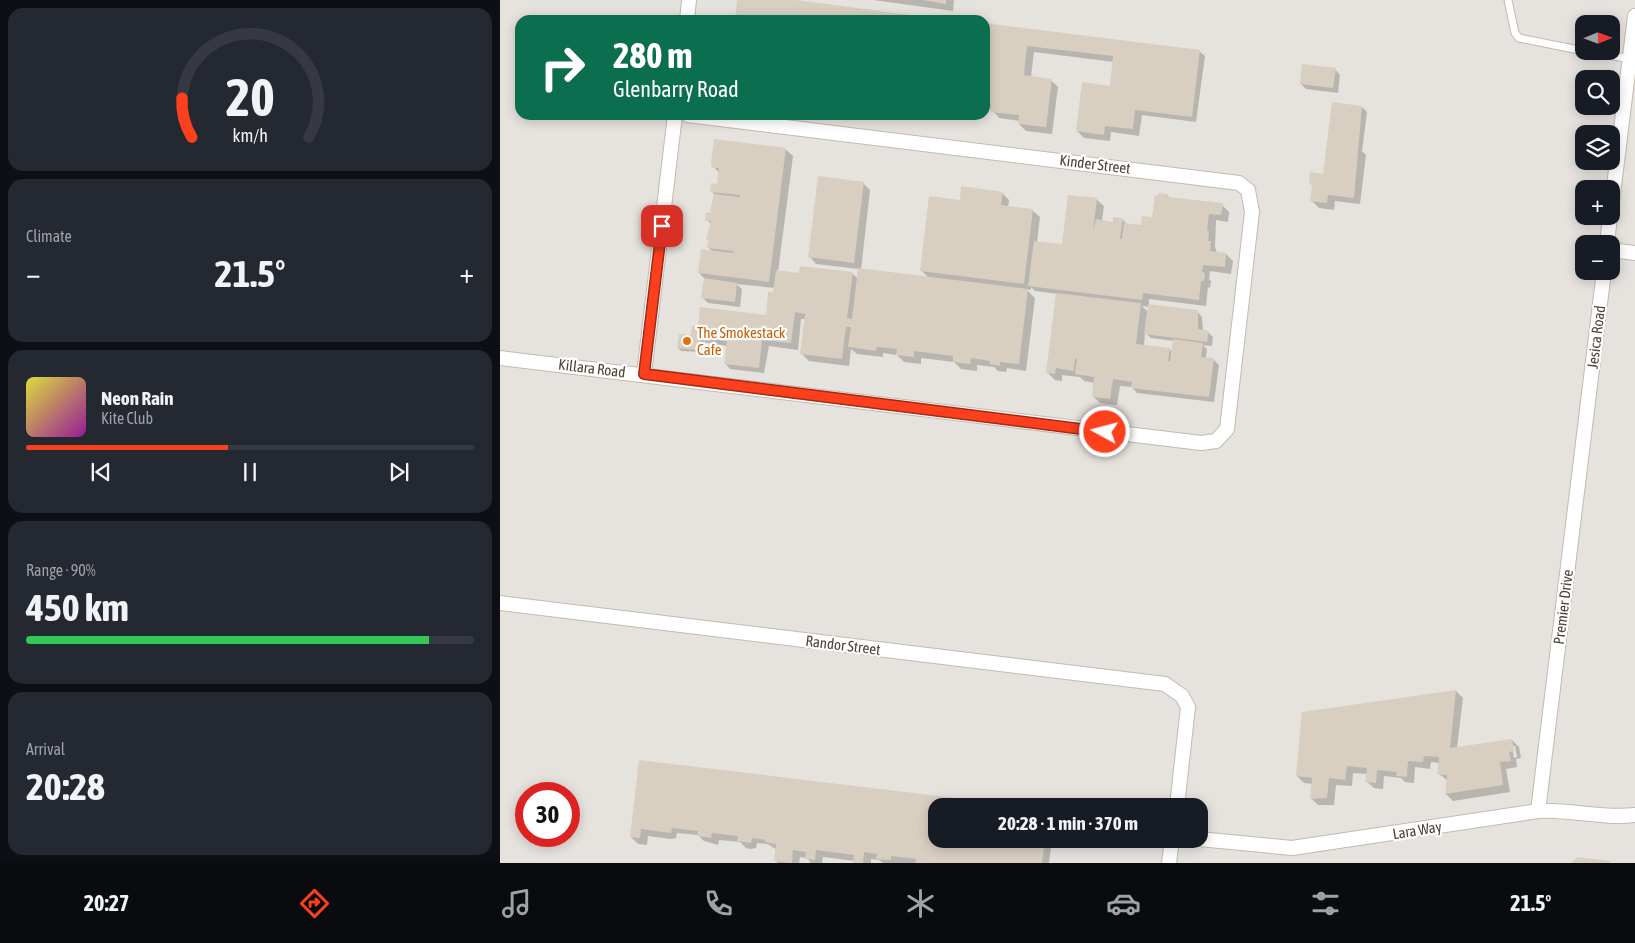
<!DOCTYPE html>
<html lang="en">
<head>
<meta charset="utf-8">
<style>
  body { margin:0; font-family:"Asap Condensed",sans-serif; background:#242831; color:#f1f3f6; height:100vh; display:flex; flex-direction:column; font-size:19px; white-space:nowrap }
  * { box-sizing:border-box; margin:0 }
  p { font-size:16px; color:#9ea1a6 }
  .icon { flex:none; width:28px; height:28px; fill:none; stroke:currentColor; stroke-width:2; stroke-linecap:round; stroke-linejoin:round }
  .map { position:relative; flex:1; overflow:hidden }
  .details { display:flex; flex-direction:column; gap:8px; padding:8px; background:#0d0f14; width:500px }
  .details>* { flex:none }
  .top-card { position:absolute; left:15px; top:15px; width:475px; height:105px; border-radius:15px; box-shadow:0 2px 12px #0003; background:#0b6e4f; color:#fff; overflow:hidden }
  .needle { width:32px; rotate:89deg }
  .tools { position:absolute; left:1075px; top:15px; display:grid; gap:10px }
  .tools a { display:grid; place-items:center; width:45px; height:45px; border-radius:10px; background:#171b24; box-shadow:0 2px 12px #0003; font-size:25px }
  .speed { position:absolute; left:15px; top:782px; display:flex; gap:10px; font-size:25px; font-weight:700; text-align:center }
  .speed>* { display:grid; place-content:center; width:65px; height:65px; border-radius:50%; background:#171b24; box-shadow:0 2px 12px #0003; line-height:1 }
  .speed .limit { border:8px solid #d22; background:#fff; color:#111 }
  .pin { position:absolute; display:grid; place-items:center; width:42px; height:42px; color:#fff; margin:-21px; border-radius:10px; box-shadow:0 2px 8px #0006 }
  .me { position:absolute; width:55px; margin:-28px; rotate:277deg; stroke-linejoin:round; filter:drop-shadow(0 0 4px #0008) }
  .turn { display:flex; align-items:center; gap:18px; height:105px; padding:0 15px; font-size:22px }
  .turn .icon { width:65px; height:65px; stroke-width:2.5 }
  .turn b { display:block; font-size:35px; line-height:42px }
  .big { font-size:38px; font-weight:700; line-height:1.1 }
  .details .card { flex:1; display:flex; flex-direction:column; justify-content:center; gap:8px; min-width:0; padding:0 18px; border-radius:15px; background:#242831 }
  .details .dial { align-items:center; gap:0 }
  .dial svg { height:130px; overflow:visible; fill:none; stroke:#363941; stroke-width:7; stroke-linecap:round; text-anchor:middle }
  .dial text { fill:#f1f3f6; stroke:none }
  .song { display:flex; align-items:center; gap:15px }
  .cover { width:60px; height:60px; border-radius:8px; background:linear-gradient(135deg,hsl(60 70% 55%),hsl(300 70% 35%)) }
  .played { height:5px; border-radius:2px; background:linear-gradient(90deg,#fc3f1d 45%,#363941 45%) }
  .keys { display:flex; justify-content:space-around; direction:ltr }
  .heat { display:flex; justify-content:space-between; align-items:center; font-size:28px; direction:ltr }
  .charge { height:8px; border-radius:4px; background:linear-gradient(90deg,#34c759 90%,#363941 0) }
  .trip { position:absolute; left:428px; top:798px; width:280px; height:50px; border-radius:15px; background:#171b24; box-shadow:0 2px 12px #0003; font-weight:700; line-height:50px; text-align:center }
  .menu { display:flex; height:80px; justify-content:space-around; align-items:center; background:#090b0e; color:#9ea1a6 }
  .menu .icon { width:35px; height:35px }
  .menu .current { color:#fc3f1d }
  .menu b { font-size:22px; color:#f1f3f6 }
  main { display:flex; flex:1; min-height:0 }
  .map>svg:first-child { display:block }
</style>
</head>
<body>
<main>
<section class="details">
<div class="card dial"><svg viewBox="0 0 100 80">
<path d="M14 69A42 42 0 1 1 86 69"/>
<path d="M14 69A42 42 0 0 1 8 45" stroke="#fc3f1d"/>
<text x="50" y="56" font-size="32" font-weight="700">20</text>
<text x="50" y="72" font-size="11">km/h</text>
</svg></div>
<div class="card"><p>Climate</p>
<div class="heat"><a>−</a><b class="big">21.5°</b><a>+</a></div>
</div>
<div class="card">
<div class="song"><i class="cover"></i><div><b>Neon Rain</b><p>Kite Club</p></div></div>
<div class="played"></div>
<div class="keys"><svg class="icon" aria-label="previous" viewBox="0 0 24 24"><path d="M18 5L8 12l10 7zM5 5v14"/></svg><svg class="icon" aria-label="pause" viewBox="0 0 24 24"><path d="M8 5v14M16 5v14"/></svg><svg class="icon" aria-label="next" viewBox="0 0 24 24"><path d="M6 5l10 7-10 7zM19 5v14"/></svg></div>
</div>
<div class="card"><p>Range · 90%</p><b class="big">450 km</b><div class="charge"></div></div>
<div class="card"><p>Arrival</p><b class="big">20:28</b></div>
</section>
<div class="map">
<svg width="1135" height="863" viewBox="0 0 1135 863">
  <rect width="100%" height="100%" fill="#f6f3ec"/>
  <!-- industrial -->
  <path fill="#e6e2dd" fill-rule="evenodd" d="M0 0H1135V863H0ZM20 20H485V115H20ZM1084 24H1111V51H1084ZM1084 79H1111V106H1084ZM1084 134H1111V161H1084ZM1084 189H1111V216H1084ZM1084 244H1111V271H1084ZM26 794H69V836H26ZM436 806H699V839H436Z"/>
  <!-- shadow -->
  <path fill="#0003" fill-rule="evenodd" d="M373 0H454L453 11Z
    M485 25 699 51 705 56 696 122 642 115 639 136 611 132 610 141 584 138 577 131 611 87 614 62 534 52 531 77 551 80 558 87 552 134 526 131 519 124V121L499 118 492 109 485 108Z
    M835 69 840 75 838 93 806 89 801 84Z
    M862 107 867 112 862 151 866 155 860 204 835 201 834 210 819 208 812 201Z
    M285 149 293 156 278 272 300 274 352 273 358 279 359 269 316 264 309 256 363 183 370 190 361 270 429 278 421 270 461 201 502 193 509 200 508 207 532 210 540 217 537 242 562 245 596 199 604 206 602 221 614 223 622 219 628 225 642 227 653 218 667 195 670 198 722 205 729 212 728 222 716 220 715 247 717 253 726 254 733 261 731 274 710 271 709 279 711 281 710 288 708 287 706 306 649 299V306L697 311 702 317 703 331 708 332 713 337 712 346 703 345 707 349 706 358 713 359 719 365 714 402 637 393 632 387 620 386 617 405 600 403 593 396 595 383 584 381 580 377 562 375V381L555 380 548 373 558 294 535 291 531 287V290L526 289 535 298 526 371 507 368 506 372 498 371 494 367 477 365V371L461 369 454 362 421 358V364L404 362 397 355 383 353V357L357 354 351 349 349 366 309 361 302 354 306 319H301L298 350 269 346 264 373 230 369 225 363 227 346 203 342 201 352 181 351 178 348 180 335 228 341V339L199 328 267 317 275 288 236 284 242 289 240 307 208 303 203 298 205 279 199 273 213 252 209 248 211 224 207 220 215 214V195L211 191 218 185 219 173 214 167ZM642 306 649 307 648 312ZM645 333 651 338 674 341 673 352 669 349 644 346Z
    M956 691 963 698 957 748 1012 740 1019 747 1021 758 1016 759 1017 767 1006 769 1010 792 953 801 946 794 948 781 938 773 939 763 931 762 930 769 915 767 914 783 905 782 901 778 884 776 883 789 874 788 866 781 867 774 853 773 852 786 836 785 834 805H818L811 798 813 784 804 783 797 776ZM1012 746H1015L1017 757 1014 758Z
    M140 762 512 806H436V839H552L549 863H383L379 860 371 859V863H355V861L323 857 322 863H311L307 858 300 857 299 863H278L276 861 277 850 268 844 257 843 256 848 251 849 246 848 240 842 219 840 218 845 204 841 198 835 177 833 176 838 171 839 148 836 147 845 138 844 131 837Z"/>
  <!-- building -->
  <path fill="#d8cfc1" d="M237 0H297L448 20H235Z
    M423 0H446V4Z
    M485 23 700 50 692 117 635 110 633 129 605 126 604 135 576 131 582 82 610 86 613 56 527 46 524 75 552 79 546 127 518 124 519 115 490 112 491 103H485Z
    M802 64 836 68 833 88 800 84Z
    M832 102 862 106 854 198 828 195 827 203 810 201 812 186 809 182 810 172 823 174Z
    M214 139 286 148 269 282 198 273 201 249 233 253V251L207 248 208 240 206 239 211 221 205 220 206 212 212 213 210 211 214 194 240 197V195L210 192 211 183 217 184 219 168H212L211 163Z
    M318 176 364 182 354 263 308 257Z
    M461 186 503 192 501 205 533 209 524 284 420 271 429 196 460 200Z
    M658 193 668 194 667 197 723 203 721 215 709 214 707 231H709L708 241H711L710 251 726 253 725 267 703 265 702 272 705 273 704 281H701L699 300 643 293 642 300 528 286 534 241 562 244 568 195 597 198 593 232 596 219 613 222V217L623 218 620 238 622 239 624 223 641 225 642 216 652 217 655 195 658 196Z
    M300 266 353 272 347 318 352 319 358 268 528 289 519 364 500 362V366L490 364V361L471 358 470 364 453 362V356L414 351V357L396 355 397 349 377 347 376 351 348 347 351 327H346L342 359 300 354 305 314 295 312 291 343 262 340 259 368 224 364 227 340 200 337 199 350 177 348 179 334 191 335 192 326 198 327 200 307 266 315 268 292H273L276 270 299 273Z
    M204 278 237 283 235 302 201 298Z
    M556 293 641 303 636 344 670 348 668 361H670L673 339 703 343 701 357 714 358 709 397 631 388 632 382 613 379 610 399 592 397 594 377 575 374 577 359 575 358 574 371 556 368 555 374 546 373Z
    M648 304 698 310V329L709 331 707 342 644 334Z
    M956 690 950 748 1012 739 1014 751 1009 752 1011 761 1000 762 1003 785 945 794 947 775 937 774 939 757 924 756 923 762 908 761 907 777 896 776 897 772 877 770 876 783 865 782 867 768 847 766 845 780 829 778 827 798 810 799 812 778 796 776 802 712Z
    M139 760 513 805 436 806V839H545L542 863H415L416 859 391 856V860L376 859 377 854 364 852 363 863H353L354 855 316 850 315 860 305 859 306 852 293 850 292 863H288L274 861 276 844 265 842V840L252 838 251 843 237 841 238 836 212 833 211 838 197 836 198 831 172 828 171 833 141 829 140 838 130 837Z
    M1077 857 1110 861V863H1071Z"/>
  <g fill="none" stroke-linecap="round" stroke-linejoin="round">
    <!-- service casing -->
    <g stroke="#c2bbae" stroke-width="9">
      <path id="service" d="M1008 0 1015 33 1019 38 1084 51
        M1088 51 1130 59"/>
    </g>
    <!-- minor casing -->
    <g stroke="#c2bbae" stroke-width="16">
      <path id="minor" d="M187 20 189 0
        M1111 210 1135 16
        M1107 244 1110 216
        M1111 250 1135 253
        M0 358 701 443 716 441 727 429 752 212 748 190 739 183 188 115
        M144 374 175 115
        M0 603 665 684 682 696 688 707 677 806
        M1038 811 1104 271
        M699 839 792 848 1038 811C1070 809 1103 819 1135 815
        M669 863 672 839"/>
    </g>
    <!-- service -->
    <use href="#service" stroke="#fff" stroke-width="7"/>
    <!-- minor -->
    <use href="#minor" stroke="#fff" stroke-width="14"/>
  </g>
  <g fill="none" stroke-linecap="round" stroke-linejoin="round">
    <!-- route casing -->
    <g stroke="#a42913" stroke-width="12">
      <path id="route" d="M162 226 144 374 605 432"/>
    </g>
    <!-- route -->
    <use href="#route" stroke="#fc3f1d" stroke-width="9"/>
  </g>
  <!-- markers -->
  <circle fill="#e8710a" stroke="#fff" stroke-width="2" cx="187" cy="341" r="5"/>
  <g text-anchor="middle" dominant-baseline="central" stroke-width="4.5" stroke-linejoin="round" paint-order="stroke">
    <!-- street labels -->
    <g font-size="15" fill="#4b4439" stroke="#fff">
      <text transform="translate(595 164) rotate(7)">Kinder Street</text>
      <text transform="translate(1096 337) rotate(-83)">Jesica Road</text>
      <text transform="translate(92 368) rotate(7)">Killara Road</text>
      <text transform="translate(1063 607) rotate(-83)">Premier Drive</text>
      <text transform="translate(343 645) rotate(7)">Randor Street</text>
      <text transform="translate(917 830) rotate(-9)">Lara Way</text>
    </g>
    <!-- food labels -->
    <g font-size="15" fill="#c56008" stroke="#fff" text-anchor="start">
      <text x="197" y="332">The Smokestack<tspan x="197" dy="17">Cafe</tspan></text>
    </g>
  </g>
</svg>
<div class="tools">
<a><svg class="needle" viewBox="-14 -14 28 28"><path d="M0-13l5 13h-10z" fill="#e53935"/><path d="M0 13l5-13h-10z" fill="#9ea1a6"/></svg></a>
<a><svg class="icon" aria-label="search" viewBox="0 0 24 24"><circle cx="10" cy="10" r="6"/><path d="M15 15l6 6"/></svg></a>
<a><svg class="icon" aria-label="layers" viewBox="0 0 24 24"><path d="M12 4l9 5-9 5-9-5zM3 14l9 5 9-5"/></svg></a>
<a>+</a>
<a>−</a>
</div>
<div class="speed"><div class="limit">30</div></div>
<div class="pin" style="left:162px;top:226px;background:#d93025"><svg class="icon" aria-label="arrive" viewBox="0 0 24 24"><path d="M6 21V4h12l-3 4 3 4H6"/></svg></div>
<svg class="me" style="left:605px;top:432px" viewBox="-20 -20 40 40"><circle r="17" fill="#fc3f1d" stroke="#fff" stroke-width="3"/><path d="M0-11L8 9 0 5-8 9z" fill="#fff"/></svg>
<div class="trip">20:28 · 1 min · 370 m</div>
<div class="top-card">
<div class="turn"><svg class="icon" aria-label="right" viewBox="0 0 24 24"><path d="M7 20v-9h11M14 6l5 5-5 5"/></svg><div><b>280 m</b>Glenbarry Road</div></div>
</div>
</div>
</main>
<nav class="menu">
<b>20:27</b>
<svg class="icon current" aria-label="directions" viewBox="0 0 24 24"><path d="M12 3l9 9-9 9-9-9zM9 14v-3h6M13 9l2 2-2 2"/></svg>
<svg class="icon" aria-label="music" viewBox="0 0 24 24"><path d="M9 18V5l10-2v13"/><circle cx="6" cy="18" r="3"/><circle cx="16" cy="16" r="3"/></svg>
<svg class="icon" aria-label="phone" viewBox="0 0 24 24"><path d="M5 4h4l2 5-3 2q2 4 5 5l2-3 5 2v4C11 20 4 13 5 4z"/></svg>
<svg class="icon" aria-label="climate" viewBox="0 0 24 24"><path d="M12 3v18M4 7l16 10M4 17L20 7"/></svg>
<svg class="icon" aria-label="car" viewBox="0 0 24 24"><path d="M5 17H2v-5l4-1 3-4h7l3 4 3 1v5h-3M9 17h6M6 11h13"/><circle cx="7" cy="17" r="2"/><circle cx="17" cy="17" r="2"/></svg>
<svg class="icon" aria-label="filters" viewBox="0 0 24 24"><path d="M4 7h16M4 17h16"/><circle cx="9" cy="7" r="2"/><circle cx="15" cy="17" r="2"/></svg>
<b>21.5°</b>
</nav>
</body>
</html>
